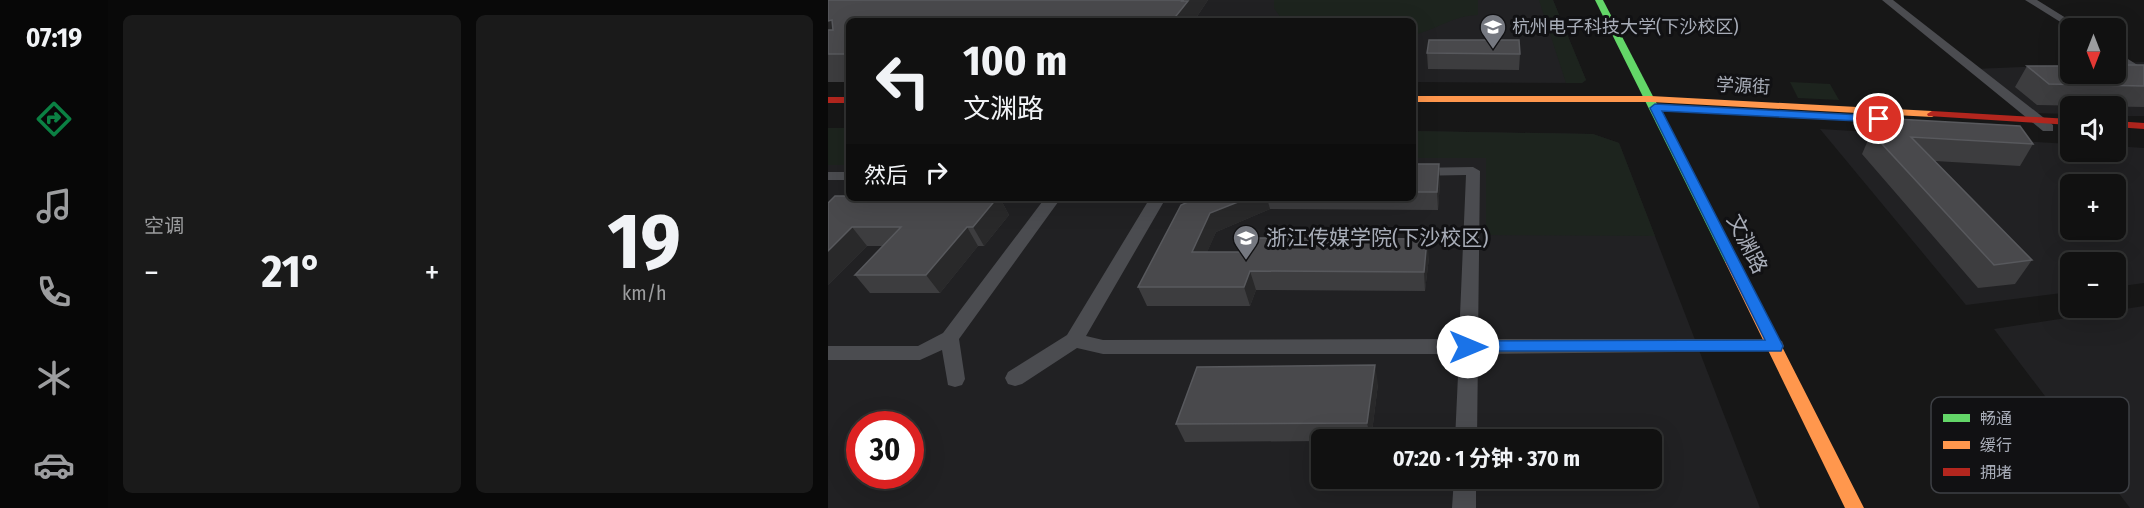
<!DOCTYPE html>
<html lang="zh">
<head>
<meta charset="utf-8">
<style>
  body { margin:0; font-family:"Fira Sans Condensed","Noto Sans SC",sans-serif; background:#1a1a1a; color:#f1f3f6; height:100vh; display:flex; flex-direction:column; font-size:22px; white-space:nowrap }
  * { box-sizing:border-box; margin:0 }
  p { font-size:20px; color:#9c9d9f }
  .icon { flex:none; width:33px; height:33px; fill:none; stroke:currentColor; stroke-width:2; stroke-linecap:round; stroke-linejoin:round }
  .map { position:relative; flex:1; overflow:hidden }
  .panel { display:flex; flex-direction:column; gap:15px; padding:15px; background:#090909; width:720px }
  .panel>* { flex:none }
  .banner { position:absolute; left:18px; top:18px; width:570px; height:183px; border-radius:9px; box-shadow:0 6px 24px #0002,0 0 0 2px #303131; background:#111; color:#f1f3f6; overflow:hidden }
  .needle { width:39px; rotate:180deg }
  .fabs { position:absolute; left:1232px; top:18px; display:grid; gap:12px }
  .fabs a { display:grid; place-items:center; width:66px; height:66px; border-radius:9px; background:#111; box-shadow:0 6px 24px #0002,0 0 0 2px #303131; font-size:30px }
  .speed { position:absolute; left:18px; top:411px; display:flex; gap:12px; font-size:30px; font-weight:700; text-align:center }
  .speed>* { display:grid; place-content:center; width:78px; height:78px; border-radius:50%; background:#111; box-shadow:0 6px 24px #0002,0 0 0 2px #303131; line-height:1 }
  .speed .limit { border:9px solid #d22; background:#fff; color:#111 }
  .pin { position:absolute; display:grid; place-items:center; width:51px; height:51px; color:#fff; margin:-26px; border:3px solid #fff; border-radius:50%; box-shadow:0 2px 6px #0007 }
  .me { position:absolute; width:66px; margin:-33px; rotate:90deg; stroke-linejoin:round; filter:drop-shadow(0 0 4px #0008) }
  .turn { display:flex; align-items:center; gap:21px; height:126px; padding:0 18px; font-size:27px }
  .turn .icon { width:78px; height:78px; stroke-width:2.5 }
  .turn b { display:block; font-size:42px; line-height:51px }
  .then { display:flex; align-items:center; height:57px; padding:0 18px; background:#0003; gap:12px; font-size:22px }
  .big { font-size:45px; font-weight:700; line-height:1.1 }
  .panel .widget { flex:1; display:flex; flex-direction:column; justify-content:center; gap:9px; min-width:0; padding:0 21px; border-radius:9px; background:#1a1a1a }
  .panel .dial { align-items:center; gap:0 }
  .dial b { font-size:78px; line-height:1 }
  .heat { display:flex; justify-content:space-between; align-items:center; font-size:33px; direction:ltr }
  .panel .tiles { flex:1; display:grid; gap:15px; grid-template-columns:repeat(2,1fr) }
  .trip { position:absolute; left:483px; top:429px; width:351px; height:60px; border-radius:9px; background:#111; box-shadow:0 6px 24px #0002,0 0 0 2px #303131; font-weight:700; line-height:60px; text-align:center }
  main { display:flex; flex:1; min-height:0 }
  .tab-bar { display:flex; flex-direction:column; width:108px; justify-content:space-around; align-items:center; background:#070707; color:#9c9d9f }
  .tab-bar .icon { width:42px; height:42px }
  .tab-bar .on { color:#0b8043 }
  .tab-bar b { font-size:27px; color:#f1f3f6 }
  .map>svg:first-child { display:block }
</style>
</head>
<body>
<main>
<nav class="tab-bar">
<b>07:19</b>
<svg class="icon on" aria-label="directions" viewBox="0 0 24 24"><path d="M12 3l9 9-9 9-9-9zM9 14v-3h6M13 9l2 2-2 2"/></svg>
<svg class="icon" aria-label="music" viewBox="0 0 24 24"><path d="M9 18V5l10-2v13"/><circle cx="6" cy="18" r="3"/><circle cx="16" cy="16" r="3"/></svg>
<svg class="icon" aria-label="phone" viewBox="0 0 24 24"><path d="M5 4h4l2 5-3 2q2 4 5 5l2-3 5 2v4C11 20 4 13 5 4z"/></svg>
<svg class="icon" aria-label="climate" viewBox="0 0 24 24"><path d="M12 3v18M4 7l16 10M4 17L20 7"/></svg>
<svg class="icon" aria-label="car" viewBox="0 0 24 24"><path d="M5 17H2v-5l4-1 3-4h7l3 4 3 1v5h-3M9 17h6M6 11h13"/><circle cx="7" cy="17" r="2"/><circle cx="17" cy="17" r="2"/></svg>
</nav>
<section class="panel">
<div class="tiles">
<div class="widget"><p>空调</p>
<div class="heat"><a>−</a><b class="big">21°</b><a>+</a></div>
</div>
<div class="widget dial"><b>19</b><p>km/h</p></div>
</div>
</section>
<div class="map">
<svg width="1316" height="508" viewBox="0 0 1316 508">
  <rect width="100%" height="100%" fill="#171717"/>
  <!-- built -->
  <path fill="#212123" fill-rule="evenodd" d="M0 0H725L758 80 754 83 585 82V21H21Z
    M1316 62V116H1287V106H1242V114L1201 113 1146 69 1242 65V74H1287V63Z
    M0 128H21V198H585V131L765 134 791 143 932 508H0ZM32 424H82V476H32ZM494 440H824V478H494Z
    M992 129 1242 144V152H1287V146L1316 148V283L1287 287V262H1242V292L1138 305ZM1242 184H1287V230H1242Z
    M1316 306V508H1302L1166 329Z"/>
  <!-- green -->
  <path fill="#1d241e" d="M446 0H650V15C626 15 608 30 585 35V21H455L446 8Z
    M711 0H725L758 80 754 83H738Z
    M962 82 1002 84 1011 100 970 98Z
    M0 128H21V165H0Z
    M585 131 765 134 791 143 827 236 658 235V158H585Z"/>
  <g fill="none" stroke-linecap="round" stroke-linejoin="round">
    <!-- street -->
    <path fill="#4b4c50" fill-rule="evenodd" d="M1054 0H1065L1225 125V131H1215Z
      M1197 0H1209L1254 28H1242Z
      M1287 51 1316 69V79L1287 59Z
      M645 167 652 171 650 339H947L954 341 956 346 954 351 650 354 649 440H627L631 354H275L249 348 194 384 187 386 180 384 177 378 180 372 239 335 322 198H338L258 336 275 340 631 339 638 175 585 176V168Z
      M0 172H21V180H0Z
      M217 198H233L131 339 137 379 134 385 127 387 120 385 114 350 92 360H0V346H90L115 333Z
      M626 478H648V508H624Z"/>
    <!-- fast -->
    <path fill="#63d668" fill-rule="evenodd" d="M767 0H775L911 262 909 265 904 267 897 262Z"/>
    <!-- slow -->
    <path fill="#ff974d" fill-rule="evenodd" d="M585 96H823L1104 111 1109 114 1104 117 823 102H585Z
      M904 257 911 262 1036 508H1017L897 262Z"/>
    <!-- jam -->
    <path fill="#b3261e" fill-rule="evenodd" d="M0 97H21V103H0Z
      M1104 111 1242 119V125L1100 116 1099 114Z
      M1287 121 1316 123V129L1287 127Z"/>
  </g>
  <!-- wall -->
  <path fill="#3d3d3f" d="M0 0H380L366 21H21V82H0Z
    M599 53 692 54 691 70 600 69Z
    M1316 65V107L1209 105 1187 87 1199 66Z
    M1048 122 1205 144 1192 166 1107 161 1204 260 1187 284 1150 288 1034 154Z
    M585 164 612 182 610 210 442 209 388 232 379 252 601 257 597 291 428 290 422 306H319L310 287 369 198H585Z
    M21 198H172L181 215 156 246H150L112 293H42L27 275 55 246H39L0 285Z
    M550 384 543 440H494V441L357 442 348 424Z"/>
  <!-- shaded-wall -->
  <path fill="#29292a" d="M0 0H39L21 47 0 49Z
    M355 0H380L366 21H344Z
    M611 164 612 182 610 210 609 192Z
    M169 198H172L181 215 156 246 145 227Z
    M420 198H439L442 209 388 232 371 271 364 252 382 213Z
    M24 227 39 246 0 285V251Z
    M139 227 150 246 112 293 98 275Z
    M599 239 601 257 597 291 596 272Z
    M422 271 428 290 422 306 416 287Z
    M547 365 550 384 543 440 539 423Z"/>
  <!-- building -->
  <path fill="#49494c" stroke="#58595d" stroke-width="1.5" d="M1 0H355L354 1H360L344 21H21V54H0V30H5L4 20 0 21V1Z
    M601 40H691L692 54 599 53Z
    M1287 65H1316V86L1221 84 1199 66H1242V74H1287Z
    M1068 119 1192 126 1205 144 1083 137 1204 260 1166 265 1043 132 1048 122Z
    M585 164H611L609 192H585Z
    M7 196H21V198H169L145 227H139L98 275H27L73 227H24L0 251V203Z
    M369 198H420L382 213 364 252H424L430 238 599 239 596 272 422 271 416 287H310L353 205Z
    M547 365 539 423 348 424 369 367Z"/>
  <!-- route -->
  <path fill="#1a73e8" stroke="#114b97" stroke-width="1.5" d="M827 104 1051 116 1056 119 1051 122 834 111 955 346 953 351H635L633 347 640 341 937 340 822 108Z"/>
  <!-- icons -->
  <defs>
    <g id="university-pin" transform="scale(1.35)"><path d="M0 17L-7.5 6A9.5 9.5 0 1 1 7.5 6Z" fill="#757880" stroke="#111113"/><path d="M0-5L7-2L0 1L-7-2ZM-4 1L0 2.5L4 1V4Q0 6-4 4Z" fill="#fff"/></g>
  </defs>
  <g fill-rule="evenodd">
    <use href="#university-pin" x="665" y="27"/>
    <use href="#university-pin" x="418" y="238"/>
  </g>
  <g text-anchor="middle" dominant-baseline="central" stroke-width="6" stroke-linejoin="round" paint-order="stroke">
    <!-- far-poi labels -->
    <g font-size="18" fill="#a8adb8" stroke="#111113" text-anchor="start">
      <text x="684" y="27">杭州电子科技大学(下沙校区)</text>
    </g>
    <!-- far-street labels -->
    <g font-size="18" fill="#a8adb8" stroke="#111113">
      <text transform="translate(915 86) rotate(3)">学源街</text>
    </g>
    <!-- poi labels -->
    <g font-size="21" fill="#a8adb8" stroke="#111113" text-anchor="start">
      <text x="438" y="238">浙江传媒学院(下沙校区)</text>
    </g>
    <!-- street labels -->
    <g font-size="21" fill="#a8adb8" stroke="#111113">
      <text transform="translate(919 244) rotate(63)">文渊路</text>
    </g>
  </g>
  <!-- legend -->
  <rect x="1103" y="397" width="198" height="96" rx="9" fill="#111113" stroke="#3e4045" stroke-width="1.5"/>
  <rect x="1115" y="414" width="27" height="8" fill="#63d668"/>
  <rect x="1115" y="441" width="27" height="8" fill="#ff974d"/>
  <rect x="1115" y="468" width="27" height="8" fill="#b3261e"/>
  <g font-size="16" fill="#a8adb8">
    <text x="1152" y="424">畅通</text>
    <text x="1152" y="451">缓行</text>
    <text x="1152" y="478">拥堵</text>
  </g>
</svg>
<div class="fabs">
<a><svg class="needle" viewBox="-14 -14 28 28"><path d="M0-13l5 13h-10z" fill="#e53935"/><path d="M0 13l5-13h-10z" fill="#9c9d9f"/></svg></a>
<a><svg class="icon" aria-label="sound" viewBox="0 0 24 24"><path d="M4 9h4l5-4v14l-5-4H4zM17 9q2 3 0 6"/></svg></a>
<a>+</a>
<a>−</a>
</div>
<div class="speed"><div class="limit">30</div></div>
<div class="pin" style="left:1051px;top:119px;background:#d93025"><svg class="icon" aria-label="arrive" viewBox="0 0 24 24"><path d="M6 21V4h12l-3 4 3 4H6"/></svg></div>
<svg class="me" style="left:640px;top:347px" viewBox="-20 -20 40 40"><circle r="19" fill="#fff"/><path d="M0-13L10 11 0 6-10 11z" fill="#1a73e8"/></svg>
<div class="trip">07:20 · 1 分钟 · 370 m</div>
<div class="banner">
<div class="turn"><svg class="icon" aria-label="left" viewBox="0 0 24 24"><path d="M17 20v-9H6M10 6l-5 5 5 5"/></svg><div><b>100 m</b>文渊路</div></div>
<div class="then">然后<svg class="icon" aria-label="right" viewBox="0 0 24 24"><path d="M7 20v-9h11M14 6l5 5-5 5"/></svg></div>
</div>
</div>
</main>
</body>
</html>
